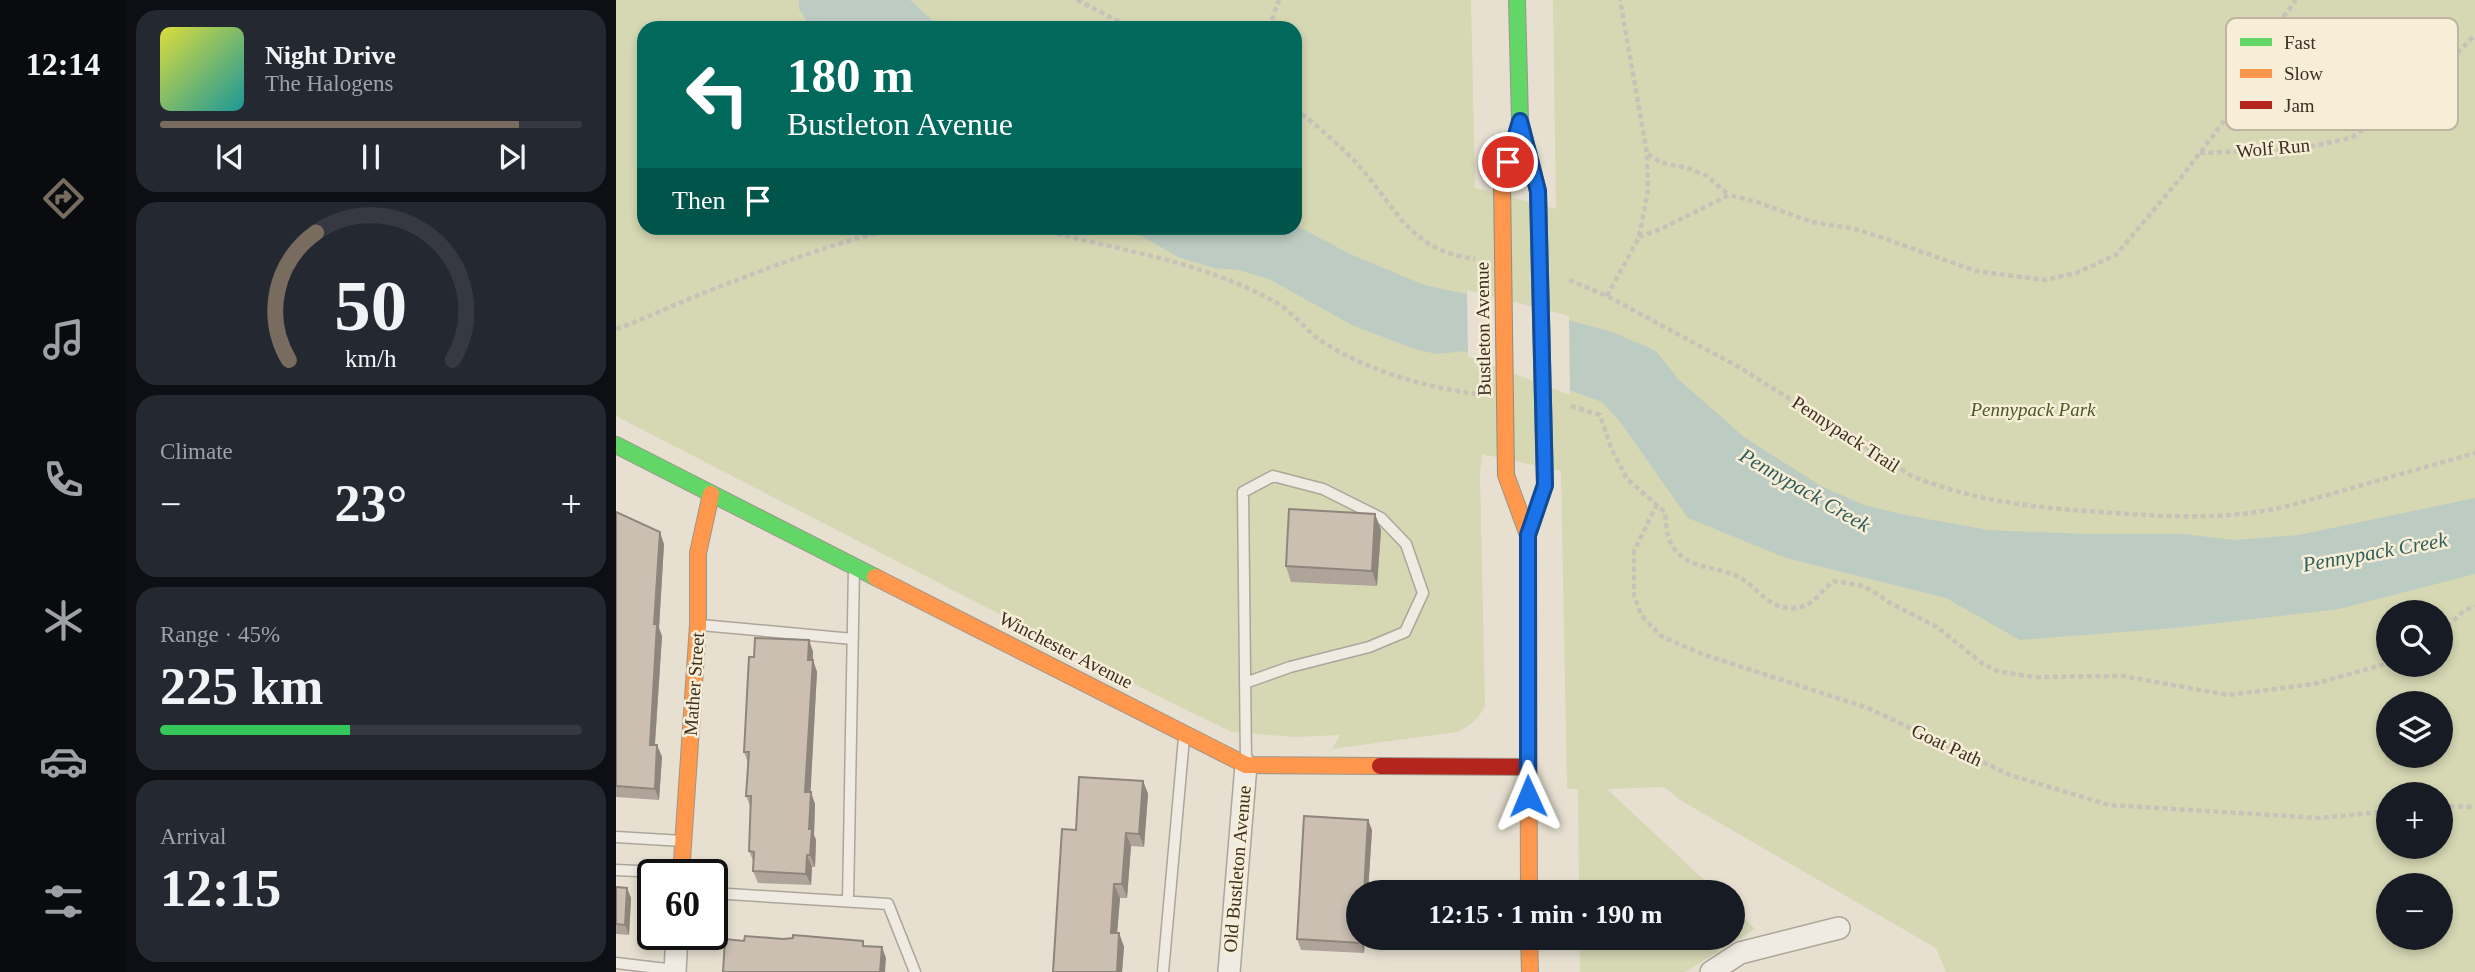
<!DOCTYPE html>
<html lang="en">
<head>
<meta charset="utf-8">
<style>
  body { margin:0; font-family:"Times New Roman",serif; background:#242831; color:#f1f3f6; height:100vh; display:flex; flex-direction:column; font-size:26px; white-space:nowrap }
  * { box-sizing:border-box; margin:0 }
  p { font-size:23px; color:#9ea1a6 }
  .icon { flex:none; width:38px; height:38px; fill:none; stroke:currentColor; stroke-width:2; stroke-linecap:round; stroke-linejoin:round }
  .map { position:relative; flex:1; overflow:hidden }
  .sheet { display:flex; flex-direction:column; gap:10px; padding:10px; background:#0d0f14; width:490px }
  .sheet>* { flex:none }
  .banner { position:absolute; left:21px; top:21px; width:665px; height:214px; border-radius:21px; box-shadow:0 4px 10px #0003; background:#00695c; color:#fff; overflow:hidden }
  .fabs { position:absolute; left:1760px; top:600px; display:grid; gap:14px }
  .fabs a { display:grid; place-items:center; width:77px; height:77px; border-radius:50%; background:#171b24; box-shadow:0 4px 10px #0003; font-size:35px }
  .speed { position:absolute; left:21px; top:859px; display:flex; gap:14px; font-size:35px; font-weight:700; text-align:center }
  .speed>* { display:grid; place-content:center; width:91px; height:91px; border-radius:50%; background:#171b24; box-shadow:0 4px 10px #0003; line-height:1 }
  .speed .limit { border:4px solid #111; border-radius:10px; background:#fff; color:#111 }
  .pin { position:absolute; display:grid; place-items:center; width:60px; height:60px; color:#fff; margin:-30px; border:4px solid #fff; border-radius:50%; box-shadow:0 2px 7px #0007 }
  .me { position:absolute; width:77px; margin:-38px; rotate:359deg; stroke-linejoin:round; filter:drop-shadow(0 0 5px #0008) }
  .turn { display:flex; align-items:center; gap:24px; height:147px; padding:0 35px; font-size:32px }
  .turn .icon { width:91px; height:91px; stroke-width:2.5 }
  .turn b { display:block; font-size:49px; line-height:60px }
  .then { display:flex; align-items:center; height:66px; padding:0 35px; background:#0003; gap:14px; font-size:26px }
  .big { font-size:52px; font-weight:600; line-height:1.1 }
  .sheet .tile { flex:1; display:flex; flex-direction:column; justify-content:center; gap:10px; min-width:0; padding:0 24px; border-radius:21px; background:#242831 }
  .sheet .dial { align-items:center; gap:0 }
  .dial svg { height:182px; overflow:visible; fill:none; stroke:#363941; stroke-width:7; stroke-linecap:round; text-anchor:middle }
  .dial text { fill:#f1f3f6; stroke:none }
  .song { display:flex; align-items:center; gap:21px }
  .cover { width:84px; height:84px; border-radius:10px; background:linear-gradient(135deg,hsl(60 70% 55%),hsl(180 70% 35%)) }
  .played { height:7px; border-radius:4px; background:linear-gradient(90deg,#786c5e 85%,#363941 85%) }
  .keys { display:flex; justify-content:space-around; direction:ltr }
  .heat { display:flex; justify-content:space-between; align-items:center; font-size:38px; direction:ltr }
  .charge { height:10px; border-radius:5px; background:linear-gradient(90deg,#34c759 45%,#363941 0) }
  .trip { position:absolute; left:730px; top:880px; width:399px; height:70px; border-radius:35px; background:#171b24; box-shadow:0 4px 10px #0003; font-weight:600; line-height:70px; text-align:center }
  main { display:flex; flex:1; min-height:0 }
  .tab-bar { display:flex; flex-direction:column; width:126px; justify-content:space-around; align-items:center; background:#090b0e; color:#9ea1a6 }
  .tab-bar .icon { width:49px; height:49px }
  .tab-bar .selected { color:#786c5e }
  .tab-bar b { font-size:32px; color:#f1f3f6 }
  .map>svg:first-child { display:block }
</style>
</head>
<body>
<main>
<nav class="tab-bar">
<b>12:14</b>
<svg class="icon selected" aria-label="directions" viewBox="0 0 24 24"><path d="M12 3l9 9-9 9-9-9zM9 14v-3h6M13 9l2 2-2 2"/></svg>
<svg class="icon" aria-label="music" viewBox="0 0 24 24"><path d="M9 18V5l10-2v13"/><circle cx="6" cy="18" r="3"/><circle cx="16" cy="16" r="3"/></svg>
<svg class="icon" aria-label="phone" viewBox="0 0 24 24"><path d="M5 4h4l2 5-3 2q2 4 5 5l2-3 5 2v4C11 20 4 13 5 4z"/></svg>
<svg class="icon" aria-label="climate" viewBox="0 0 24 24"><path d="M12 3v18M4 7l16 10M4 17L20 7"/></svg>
<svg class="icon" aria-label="car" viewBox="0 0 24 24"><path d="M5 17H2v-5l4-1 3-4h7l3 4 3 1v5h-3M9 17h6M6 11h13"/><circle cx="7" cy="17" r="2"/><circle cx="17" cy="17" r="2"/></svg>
<svg class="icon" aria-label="filters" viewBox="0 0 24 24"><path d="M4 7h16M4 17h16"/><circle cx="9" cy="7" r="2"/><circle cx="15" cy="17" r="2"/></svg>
</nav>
<section class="sheet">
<div class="tile">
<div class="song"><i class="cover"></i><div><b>Night Drive</b><p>The Halogens</p></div></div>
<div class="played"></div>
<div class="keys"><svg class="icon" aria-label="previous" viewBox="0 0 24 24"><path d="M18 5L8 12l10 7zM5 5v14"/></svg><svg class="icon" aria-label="pause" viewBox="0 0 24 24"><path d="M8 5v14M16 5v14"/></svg><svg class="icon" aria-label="next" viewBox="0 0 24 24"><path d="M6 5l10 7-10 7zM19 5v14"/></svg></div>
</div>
<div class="tile dial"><svg viewBox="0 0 100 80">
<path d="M14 69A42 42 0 1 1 86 69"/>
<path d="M14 69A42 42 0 0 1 26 13" stroke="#786c5e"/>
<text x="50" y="56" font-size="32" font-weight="700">50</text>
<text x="50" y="72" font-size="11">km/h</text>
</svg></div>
<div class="tile"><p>Climate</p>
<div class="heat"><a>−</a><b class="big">23°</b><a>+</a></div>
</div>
<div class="tile"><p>Range · 45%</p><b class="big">225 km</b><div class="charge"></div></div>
<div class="tile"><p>Arrival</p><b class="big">12:15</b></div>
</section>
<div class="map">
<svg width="1859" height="972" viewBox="0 0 1859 972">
  <rect width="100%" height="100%" fill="#e7e0d1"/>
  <!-- green -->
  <path fill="#d6d7b3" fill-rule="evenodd" d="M0 0H855L859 188 940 209 937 0H1859V972H1330L1320 948 1064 800 1048 787 991 789 1101 892H963L962 789H951L945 471 866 454 864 474 869 706C862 720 855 725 841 732L716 749 724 735 678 737 616 732 544 697 0 416ZM28 28H679V228H28ZM1773 612H1825V665H1773ZM1773 704H1825V756H1773ZM1773 794H1825V847H1773ZM1773 886H1825V938H1773Z
    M1117 907 1139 929 1069 972H964V938H1116Z"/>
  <!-- water -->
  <path fill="#bcccc2" d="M183 0H294L325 28H195L183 9Z
    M679 225 734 254 808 285 850 294 994 331 1031 347 1041 352 1062 379 1128 437 1205 486 1248 505 1289 515 1372 530 1469 534H1568L1618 540 1683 535 1859 498V574L1723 609 1559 628 1404 640 1330 598 1170 558 1072 518 1002 419 986 402 848 351 821 354 798 349 736 325 653 279 622 270 598 268 562 257 511 228H679Z"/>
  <!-- pier -->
  <path fill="#e7e0d1" d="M851 290 953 316 954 395 852 356Z"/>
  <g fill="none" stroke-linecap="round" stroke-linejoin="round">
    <!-- lane casing -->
    <g stroke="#ada599" stroke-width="13">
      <path id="lane" d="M85 625 237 639
        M629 683 674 667 753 647 789 632 807 593 790 544 765 518 707 489 657 476 627 492 630 762
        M0 837 67 841
        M0 870 62 873
        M96 893 272 904 299 972
        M232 901 238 568
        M0 963 59 970
        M547 972 568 738"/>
    </g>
    <!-- street casing -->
    <g stroke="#ada599" stroke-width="24">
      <path id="street" d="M59 972 61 934
        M613 972 630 765
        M1095 972 1124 953 1223 928"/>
    </g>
    <!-- fast casing -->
    <g stroke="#9c958a" stroke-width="18">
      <path id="fast" d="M901 0 904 121 922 191
        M0 445 259 577"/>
    </g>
    <!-- slow casing -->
    <g stroke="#9c958a" stroke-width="18">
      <path id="slow" d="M890 475 912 535
        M259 577 630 765 764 766
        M65 875 82 625V553L95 494
        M913 892 912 535 929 485
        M913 938 914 972"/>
    </g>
    <!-- jam casing -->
    <g stroke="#9c958a" stroke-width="18">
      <path id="jam" d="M764 766 911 767"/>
    </g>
    <!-- path -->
    <path stroke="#c8c2b9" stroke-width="4.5" stroke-dasharray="5 3.5" stroke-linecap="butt" d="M461 0 516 28
      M653 28 663 0
      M679 109C702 126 725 146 744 167 783 212 794 250 859 259
      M1584 153 1682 149 1735 138 1806 89 1859 35
      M1032 154 1046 163 1072 168 1091 176 1113 195
      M425 228 445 235C517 252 594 265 659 302 676 311 688 329 704 340 751 371 805 386 860 394
      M1023 237 1045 229 1113 195 1141 202 1196 222 1239 229 1264 237 1360 271 1429 280 1460 273 1500 255 1567 175 1618 108 1628 64 1650 41 1680 0
      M953 280 991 296 1123 367 1296 476C1356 501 1421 508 1485 512 1550 517 1613 521 1676 505L1859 453
      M991 296 1023 237 1032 190 1031 153 1004 0
      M0 329C31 318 60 304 90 292 152 268 214 244 279 228
      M955 406 984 415 995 448 1011 479 1049 512C1051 527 1049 539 1061 552 1079 572 1108 565 1129 581 1146 593 1155 610 1179 608 1198 607 1204 591 1218 581L1247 586 1255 590 1276 604 1321 627 1367 664 1381 671 1417 677 1507 676 1612 695 1698 684 1773 663
      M1041 504 1018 551V595L1025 615 1045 636 1086 654 1252 708 1394 775 1493 805 1704 818 1773 811
      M1825 632 1849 610 1859 606
      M1825 806 1859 807"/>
    <!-- lane -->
    <use href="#lane" stroke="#efebe3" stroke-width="10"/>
    <!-- street -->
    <use href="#street" stroke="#efebe3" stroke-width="21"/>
    <!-- fast -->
    <use href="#fast" stroke="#63d668" stroke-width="16"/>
    <!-- slow -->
    <use href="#slow" stroke="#ff974d" stroke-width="16"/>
    <!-- jam -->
    <use href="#jam" stroke="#b3261e" stroke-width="16"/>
    <!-- slow-bridge casing -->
    <g stroke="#928b80" stroke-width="18" stroke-linecap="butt">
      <path id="slow-bridge" d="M886 182 890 475
        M922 191 929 485"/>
    </g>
    <!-- slow-bridge -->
    <use href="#slow-bridge" stroke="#ff974d" stroke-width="16"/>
  </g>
  <!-- wall -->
  <path fill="#afa499" d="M0 512 48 544 43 628 46 636 39 745H41L46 757 43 800 0 797Z
    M759 514 765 530 761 586 675 582 670 566Z
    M193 640 197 652V660L201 672 194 792 199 804 198 835 200 840 199 867H196L195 885 142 883 137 871 138 863 133 851 135 808 130 796 132 763 128 752 138 657Z
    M527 781 532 794 528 847 515 846 511 898H504L501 933H503L508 947 506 972H437L460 830Z
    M752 820 756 830 748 953 685 950 681 939Z
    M0 887 11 888 15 898 13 935 0 934Z"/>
  <!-- shaded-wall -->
  <path fill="#8e867d" d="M759 514 765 530 761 586 756 571Z
    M44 532 48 544 43 628 46 636 38 756 34 745 38 624Z
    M193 640 197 652 196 672 192 660Z
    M197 660 201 672 194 803 189 792Z
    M41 745 46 757 43 800 39 789Z
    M527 781 532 794 528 847 523 834Z
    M195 792 199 804 198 835 200 840 199 867 194 855 193 829Z
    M752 820 756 830 752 892H748Z
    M510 833 515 846 511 898 506 884Z
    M191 855 196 867 195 885 190 874Z
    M498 884 504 898 500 946 495 933Z
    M11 888 15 898 13 935 9 925Z
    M503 933 508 947 506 972H501Z
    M745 938H749L748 953 745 943Z
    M266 947 270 958 269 972H264Z"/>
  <!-- building -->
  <path fill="#cbbfb2" stroke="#8e867d" stroke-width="2" d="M673 509 759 514 756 571 670 566Z
    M0 512 44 532 38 624H41L34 745H41L39 789 0 786Z
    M139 638 193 640 192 660H197L189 792H195L193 829H196L194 855H191L190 874 137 871 138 852 133 851 135 796H130L133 752H128L133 657H138Z
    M463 777 527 781 523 834 510 833 506 884H498L495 933H503L501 972H437L446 829 460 830Z
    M688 816 752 820 748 892H742V938H745V943L681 939Z
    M0 887 11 888 9 925 0 924Z
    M177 935 247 941V946L266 947 264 972H107L109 939 128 941 129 936 167 939 177 938Z"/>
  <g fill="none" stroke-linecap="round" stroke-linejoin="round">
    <!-- route casing -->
    <g stroke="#114b97" stroke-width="18">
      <path id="route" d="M892 162 904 121 922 191 929 485 912 535V796"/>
    </g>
    <!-- route -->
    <use href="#route" stroke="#1a73e8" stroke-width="12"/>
  </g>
  <g text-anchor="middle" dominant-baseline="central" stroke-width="5" stroke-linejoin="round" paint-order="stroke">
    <!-- street labels -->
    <g font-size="19" fill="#3d2e20" stroke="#f7eed8">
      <text transform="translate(1657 148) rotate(-5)">Wolf Run</text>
      <text transform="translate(867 329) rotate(-91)">Bustleton Avenue</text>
      <text transform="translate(1230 434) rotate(33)">Pennypack Trail</text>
      <text transform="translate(450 650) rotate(27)">Winchester Avenue</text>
      <text transform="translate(78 684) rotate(-86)">Mather Street</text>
      <text transform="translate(1331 745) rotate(25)">Goat Path</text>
      <text transform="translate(621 869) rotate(-85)">Old Bustleton Avenue</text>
    </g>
    <!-- park labels -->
    <g font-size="19" font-style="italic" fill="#4d5a26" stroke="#f7eed8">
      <text x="1417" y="409">Pennypack Park</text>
    </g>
    <!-- water labels -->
    <g font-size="21" font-style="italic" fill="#2f5d5a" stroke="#f7eed8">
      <text transform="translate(1189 490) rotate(30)">Pennypack Creek</text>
      <text transform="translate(1759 552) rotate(-10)">Pennypack Creek</text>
    </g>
  </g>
  <!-- legend -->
  <rect x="1610" y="18" width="232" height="112" rx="10" fill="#f7eed8" stroke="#bfb4a1" stroke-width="2"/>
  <rect x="1624" y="38" width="32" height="8" fill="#63d668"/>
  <rect x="1624" y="69" width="32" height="9" fill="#ff974d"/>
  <rect x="1624" y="101" width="32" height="8" fill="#b3261e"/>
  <g font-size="19" fill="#3d2e20">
    <text x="1668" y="49">Fast</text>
    <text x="1668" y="80">Slow</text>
    <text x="1668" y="112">Jam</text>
  </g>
</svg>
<div class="fabs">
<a><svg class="icon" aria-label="search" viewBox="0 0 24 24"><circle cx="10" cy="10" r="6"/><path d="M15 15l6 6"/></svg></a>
<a><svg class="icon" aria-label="layers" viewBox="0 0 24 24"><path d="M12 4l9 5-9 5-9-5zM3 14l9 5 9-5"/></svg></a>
<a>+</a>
<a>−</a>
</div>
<div class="speed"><div class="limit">60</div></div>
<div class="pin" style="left:892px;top:162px;background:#d93025"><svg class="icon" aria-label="arrive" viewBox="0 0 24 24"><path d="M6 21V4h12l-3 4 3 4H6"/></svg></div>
<svg class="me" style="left:912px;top:796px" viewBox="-20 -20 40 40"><path d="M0-17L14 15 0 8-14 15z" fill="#1a73e8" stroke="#fff" stroke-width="4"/></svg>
<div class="trip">12:15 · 1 min · 190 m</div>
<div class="banner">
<div class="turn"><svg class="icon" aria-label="left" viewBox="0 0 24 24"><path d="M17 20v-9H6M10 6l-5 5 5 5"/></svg><div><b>180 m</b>Bustleton Avenue</div></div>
<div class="then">Then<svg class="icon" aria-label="arrive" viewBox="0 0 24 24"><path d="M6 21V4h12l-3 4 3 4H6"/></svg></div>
</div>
</div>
</main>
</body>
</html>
